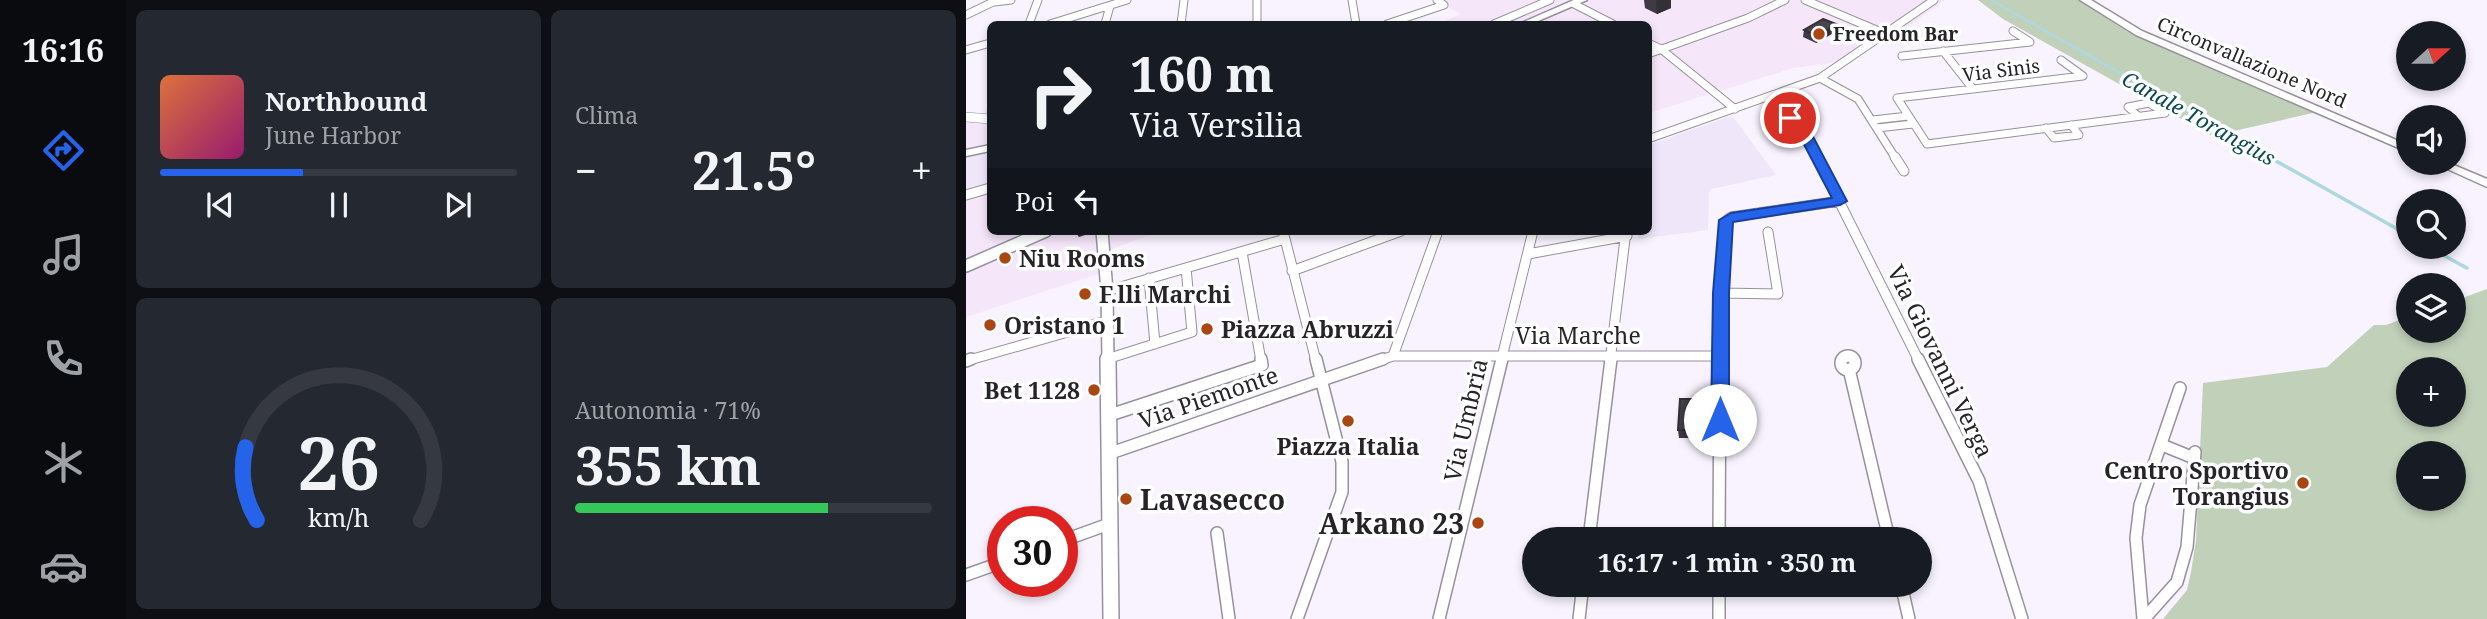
<!DOCTYPE html>
<html lang="it">
<head>
<meta charset="utf-8">
<style>
  body { margin:0; font-family:"Noto Serif",serif; background:#242831; color:#f1f3f6; height:100vh; display:flex; flex-direction:column; font-size:26px; white-space:nowrap }
  * { box-sizing:border-box; margin:0 }
  p { font-size:23px; color:#9ea1a6 }
  .icon { flex:none; width:38px; height:38px; fill:none; stroke:currentColor; stroke-width:2; stroke-linecap:round; stroke-linejoin:round }
  .map { position:relative; flex:1; overflow:hidden }
  .side { display:flex; flex-direction:column; gap:10px; padding:10px; background:#0d0f14; width:840px }
  .side>* { flex:none }
  .hud { position:absolute; left:21px; top:21px; width:665px; height:214px; border-radius:10px; box-shadow:0 4px 10px #0003; background:#171b24; color:#f1f3f6; overflow:hidden }
  .needle { width:46px; rotate:69deg }
  .tools { position:absolute; left:1430px; top:21px; display:grid; gap:14px }
  .tools a { display:grid; place-items:center; width:70px; height:70px; border-radius:50%; background:#171b24; box-shadow:0 4px 10px #0003; font-size:35px }
  .speed { position:absolute; left:21px; top:506px; display:flex; gap:14px; font-size:35px; font-weight:700; text-align:center }
  .speed>* { display:grid; place-content:center; width:91px; height:91px; border-radius:50%; background:#171b24; box-shadow:0 4px 10px #0003; line-height:1 }
  .speed .limit { border:10px solid #d22; background:#fff; color:#111 }
  .pin { position:absolute; display:grid; place-items:center; width:60px; height:60px; color:#fff; margin:-30px; border:4px solid #fff; border-radius:50%; box-shadow:0 2px 7px #0007 }
  .me { position:absolute; width:77px; margin:-38px; rotate:0deg; stroke-linejoin:round; filter:drop-shadow(0 0 5px #0008) }
  .turn { display:flex; align-items:center; gap:24px; height:147px; padding:0 28px; font-size:32px }
  .turn .icon { width:91px; height:91px; stroke-width:2.5 }
  .turn b { display:block; font-size:49px; line-height:60px }
  .then { display:flex; align-items:center; height:66px; padding:0 28px; background:#0003; gap:14px; font-size:26px }
  .big { font-size:52px; font-weight:700; line-height:1.1 }
  .side .card { flex:1; display:flex; flex-direction:column; justify-content:center; gap:10px; min-width:0; padding:0 24px; border-radius:10px; background:#242831 }
  .side .dial { align-items:center; gap:0 }
  .dial svg { height:182px; overflow:visible; fill:none; stroke:#363941; stroke-width:7; stroke-linecap:round; text-anchor:middle }
  .dial text { fill:#f1f3f6; stroke:none }
  .song { display:flex; align-items:center; gap:21px }
  .cover { width:84px; height:84px; border-radius:10px; background:linear-gradient(135deg,hsl(20 70% 55%),hsl(320 70% 35%)) }
  .played { height:7px; border-radius:4px; background:linear-gradient(90deg,#2563eb 40%,#363941 40%) }
  .keys { display:flex; justify-content:space-around; direction:ltr }
  .heat { display:flex; justify-content:space-between; align-items:center; font-size:38px; direction:ltr }
  .charge { height:10px; border-radius:5px; background:linear-gradient(90deg,#34c759 71%,#363941 0) }
  .side .tiles { flex:1; display:grid; gap:10px; grid-template-columns:repeat(2,1fr) }
  .trip { position:absolute; left:556px; top:527px; width:410px; height:70px; border-radius:35px; background:#171b24; box-shadow:0 4px 10px #0003; font-weight:700; line-height:70px; text-align:center }
  main { display:flex; flex:1; min-height:0 }
  .tab-bar { display:flex; flex-direction:column; width:126px; justify-content:space-around; align-items:center; background:#090b0e; color:#9ea1a6 }
  .tab-bar .icon { width:49px; height:49px }
  .tab-bar .current { color:#2563eb }
  .tab-bar b { font-size:32px; color:#f1f3f6 }
  .map>svg:first-child { display:block }
</style>
</head>
<body>
<main>
<nav class="tab-bar">
<b>16:16</b>
<svg class="icon current" aria-label="directions" viewBox="0 0 24 24"><path d="M12 3l9 9-9 9-9-9zM9 14v-3h6M13 9l2 2-2 2"/></svg>
<svg class="icon" aria-label="music" viewBox="0 0 24 24"><path d="M9 18V5l10-2v13"/><circle cx="6" cy="18" r="3"/><circle cx="16" cy="16" r="3"/></svg>
<svg class="icon" aria-label="phone" viewBox="0 0 24 24"><path d="M5 4h4l2 5-3 2q2 4 5 5l2-3 5 2v4C11 20 4 13 5 4z"/></svg>
<svg class="icon" aria-label="climate" viewBox="0 0 24 24"><path d="M12 3v18M4 7l16 10M4 17L20 7"/></svg>
<svg class="icon" aria-label="car" viewBox="0 0 24 24"><path d="M5 17H2v-5l4-1 3-4h7l3 4 3 1v5h-3M9 17h6M6 11h13"/><circle cx="7" cy="17" r="2"/><circle cx="17" cy="17" r="2"/></svg>
</nav>
<section class="side">
<div class="tiles">
<div class="card">
<div class="song"><i class="cover"></i><div><b>Northbound</b><p>June Harbor</p></div></div>
<div class="played"></div>
<div class="keys"><svg class="icon" aria-label="previous" viewBox="0 0 24 24"><path d="M18 5L8 12l10 7zM5 5v14"/></svg><svg class="icon" aria-label="pause" viewBox="0 0 24 24"><path d="M8 5v14M16 5v14"/></svg><svg class="icon" aria-label="next" viewBox="0 0 24 24"><path d="M6 5l10 7-10 7zM19 5v14"/></svg></div>
</div>
<div class="card"><p>Clima</p>
<div class="heat"><a>−</a><b class="big">21.5°</b><a>+</a></div>
</div>
<div class="card dial"><svg viewBox="0 0 100 80">
<path d="M14 69A42 42 0 1 1 86 69"/>
<path d="M14 69A42 42 0 0 1 9 37" stroke="#2563eb"/>
<text x="50" y="56" font-size="32" font-weight="700">26</text>
<text x="50" y="72" font-size="11">km/h</text>
</svg></div>
<div class="card"><p>Autonomia · 71%</p><b class="big">355 km</b><div class="charge"></div></div>
</div>
</section>
<div class="map">
<svg width="1521" height="619" viewBox="0 0 1521 619">
  <rect width="100%" height="100%" fill="#f8f3fe"/>
  <!-- commercial -->
  <path fill="#f5e6f9" d="M469 0H979L929 36 874 62 827 68 683 113 682 24H472L495 14Z
    M24 100V231H195L143 250 135 273 0 317V112L19 114Z"/>
  <!-- built -->
  <path fill="#efe6fa" d="M762 117 768 118 810 175 745 189 743 193 742 230 672 239 671 231H682L683 145Z
    M24 152V185L0 191V157Z"/>
  <!-- green -->
  <path fill="#c0d0b9" fill-rule="evenodd" d="M1012 0H1113L1162 32 1351 112 1246 136 1037 19Z
    M1521 289V619H1197L1221 590 1225 572 1230 540 1237 383 1361 367 1408 325H1420L1442 317V331H1488V301ZM1442 369H1488V415H1442ZM1442 453H1488V499H1442Z"/>
  <g fill="none" stroke-linecap="round" stroke-linejoin="round">
    <!-- stream-far1 -->
    <path stroke="#aed8e0" stroke-width="2.5" d="M1025 0 1306 159"/>
    <!-- stream -->
    <path stroke="#aed8e0" stroke-width="3.5" d="M1303 157 1442 235
      M1462 247 1501 268"/>
    <!-- minor-far2 casing -->
    <g stroke="#96919c" stroke-width="9">
      <path id="minor-far2" d="M291 0V24
        M386 0 390 24
        M839 0 920 34
        M28 2 45 0
        M608 4 647 24
        M0 15 31 0
        M63 24 72 0
        M84 24 161 0
        M139 24 144 6
        M215 24 218 0
        M421 24 478 5 471 0
        M528 24 584 0
        M682 43 695 49 769 109
        M0 50 24 43
        M977 51 1007 89
        M682 54 782 18 819 0
        M936 56 1064 42 1047 31
        M1095 60 1117 76 931 98 961 144 1199 113
        M854 78 892 99 930 159
        M829 116 843 118 846 124 840 128H829L823 122Z
        M1172 116 1162 107 1183 103 1199 113
        M907 120 942 116
        M911 128 947 124
        M1080 128 1088 138 1113 135 1105 125
        M837 129 852 159
        M682 139 854 78 968 0"/>
    </g>
    <!-- minor-far1 casing -->
    <g stroke="#96919c" stroke-width="11">
      <path id="minor-far1" d="M851 157 953 361
        M929 157 938 171
        M0 195 24 188
        M317 231 350 361
        M276 252 295 361
        M562 254 661 236
        M326 271 435 231
        M183 278 189 344
        M141 291 319 239
        M755 293 812 294 802 232
        M427 356 472 231
        M141 359 226 332 220 268
        M0 361 140 321
        M412 361 427 356H754
        M535 361 567 231
        M644 361 660 231
        M754 361 755 293 760 221 765 217 874 201"/>
    </g>
    <!-- minor casing -->
    <g stroke="#96919c" stroke-width="14">
      <path id="minor" d="M875 363a7 7 0 1 1 14 0a7 7 0 1 1-14 0Z
        M952 359 1013 481 1056 619
        M0 361 5 359
        M883 369 923 539
        M141 416 296 365 295 359
        M1196 445 1228 458
        M142 454 417 359
        M251 533 263 619
        M623 539 645 359
        M753 539 754 359
        M96 541 143 524
        M0 575 37 562
        M753 584V619
        M935 584 943 619
        M331 619 376 492V462L350 359
        M473 619 536 359
        M613 619 617 584
        M1177 619 1170 538 1174 505 1214 388
        M1178 619 1211 582 1221 547 1229 452"/>
    </g>
    <!-- tertiary-far2 casing -->
    <g stroke="#96919c" stroke-width="10">
      <path id="tertiary-far2" d="M0 117 24 119"/>
    </g>
    <!-- tertiary-far1 casing -->
    <g stroke="#96919c" stroke-width="14">
      <path id="tertiary-far1" d="M136 231 141 291 142 361
        M0 266 80 231"/>
    </g>
    <!-- tertiary casing -->
    <g stroke="#96919c" stroke-width="18">
      <path id="tertiary" d="M142 359 145 619"/>
    </g>
    <!-- secondary casing -->
    <g stroke="#96919c" stroke-width="3">
      <path id="secondary" d="M608 0H621L565 24H553Z
        M1114 0H1125L1176 31 1442 145V152L1170 35Z
        M24 145V151L0 156V150Z
        M1468 163H1483L1521 179V187Z"/>
    </g>
    <!-- minor-far2 -->
    <use href="#minor-far2" stroke="#fff" stroke-width="7"/>
    <!-- minor-far1 -->
    <use href="#minor-far1" stroke="#fff" stroke-width="9"/>
    <!-- minor -->
    <use href="#minor" stroke="#fff" stroke-width="11"/>
    <!-- tertiary-far2 -->
    <use href="#tertiary-far2" stroke="#fff" stroke-width="9"/>
    <!-- tertiary-far1 -->
    <use href="#tertiary-far1" stroke="#fff" stroke-width="11"/>
    <!-- tertiary -->
    <use href="#tertiary" stroke="#fff" stroke-width="15"/>
    <!-- secondary -->
    <use href="#secondary" fill="#fff" fill-rule="evenodd"/>
  </g>
  <!-- wall -->
  <path fill="#3f3a43" d="M678 0H705V8L691 14 679 8Z
    M838 30 869 32 850 43 837 37Z
    M736 399V438H713L712 430Z"/>
  <!-- shaded-wall -->
  <path fill="#333037" d="M692 0H705V8L691 14 690 1Z
    M870 24 869 32 850 43 851 36Z
    M116 231H121L122 234 113 237 110 233Z"/>
  <!-- building -->
  <path fill="#49444e" stroke="#333037" stroke-width="2" d="M857 19 870 24 851 36 838 30Z
    M714 399H736V430H712Z"/>
  <!-- route -->
  <path fill="#2563eb" stroke="#184099" stroke-width="2" d="M824 115 829 116 830 123 843 129 881 201 874 205 767 222 763 293V420L760 425 754 427 748 425 745 420 747 293 753 220 765 213 866 198 831 131 817 125 818 118Z"/>
  <!-- markers -->
  <g fill="#aa4611" stroke="#fff" stroke-width="2.5">
    <circle cx="853" cy="34" r="7"/>
    <circle cx="39" cy="258" r="7"/>
    <circle cx="119" cy="294" r="7"/>
    <circle cx="24" cy="325" r="7"/>
    <circle cx="241" cy="329" r="7"/>
    <circle cx="128" cy="390" r="7"/>
    <circle cx="382" cy="421" r="7"/>
    <circle cx="1337" cy="483" r="7"/>
    <circle cx="160" cy="499" r="7"/>
    <circle cx="512" cy="523" r="7"/>
  </g>
  <g text-anchor="middle" dominant-baseline="central" stroke-width="7" stroke-linejoin="round" paint-order="stroke">
    <!-- far-poi labels -->
    <g font-size="19" font-weight="bold" fill="#262429" stroke="#fff" text-anchor="start">
      <text x="867" y="34">Freedom Bar</text>
    </g>
    <!-- far-street labels -->
    <g font-size="19" fill="#262429" stroke="#fff">
      <text transform="translate(1286 62) rotate(23)">Circonvallazione Nord</text>
      <text transform="translate(1035 70) rotate(-7)">Via Sinis</text>
    </g>
    <!-- far-water labels -->
    <g font-size="21" font-style="italic" fill="#0b4a52" stroke="#fff">
      <text transform="translate(1233 118) rotate(29)">Canale Torangius</text>
    </g>
    <!-- poi labels -->
    <g font-size="23" font-weight="bold" fill="#262429" stroke="#fff" text-anchor="start">
      <text x="53" y="258">Niu Rooms</text>
      <text x="133" y="294">F.lli Marchi</text>
      <text x="38" y="325">Oristano 1</text>
      <text x="255" y="329">Piazza Abruzzi</text>
      <text x="114" y="390" text-anchor="end">Bet 1128</text>
      <text x="382" y="446" text-anchor="middle">Piazza Italia</text>
      <text x="1323" y="470" text-anchor="end">Centro Sportivo<tspan x="1323" dy="26">Torangius</tspan></text>
    </g>
    <!-- street labels -->
    <g font-size="23" fill="#262429" stroke="#fff">
      <text x="612" y="335">Via Marche</text>
      <text transform="translate(975 361) rotate(64)">Via Giovanni Verga</text>
      <text transform="translate(242 397) rotate(-19)">Via Piemonte</text>
      <text transform="translate(499 420) rotate(-77)">Via Umbria</text>
    </g>
    <!-- near-poi labels -->
    <g font-size="28" font-weight="bold" fill="#262429" stroke="#fff" text-anchor="start">
      <text x="174" y="499">Lavasecco</text>
      <text x="498" y="523" text-anchor="end">Arkano 23</text>
    </g>
  </g>
</svg>
<div class="tools">
<a><svg class="needle" viewBox="-14 -14 28 28"><path d="M0-13l5 13h-10z" fill="#e53935"/><path d="M0 13l5-13h-10z" fill="#9ea1a6"/></svg></a>
<a><svg class="icon" aria-label="sound" viewBox="0 0 24 24"><path d="M4 9h4l5-4v14l-5-4H4zM17 9q2 3 0 6"/></svg></a>
<a><svg class="icon" aria-label="search" viewBox="0 0 24 24"><circle cx="10" cy="10" r="6"/><path d="M15 15l6 6"/></svg></a>
<a><svg class="icon" aria-label="layers" viewBox="0 0 24 24"><path d="M12 4l9 5-9 5-9-5zM3 14l9 5 9-5"/></svg></a>
<a>+</a>
<a>−</a>
</div>
<div class="speed"><div class="limit">30</div></div>
<div class="pin" style="left:824px;top:118px;background:#d93025"><svg class="icon" aria-label="arrive" viewBox="0 0 24 24"><path d="M6 21V4h12l-3 4 3 4H6"/></svg></div>
<svg class="me" style="left:754px;top:420px" viewBox="-20 -20 40 40"><circle r="19" fill="#fff"/><path d="M0-13L10 11 0 6-10 11z" fill="#2563eb"/></svg>
<div class="trip">16:17 · 1 min · 350 m</div>
<div class="hud">
<div class="turn"><svg class="icon" aria-label="right" viewBox="0 0 24 24"><path d="M7 20v-9h11M14 6l5 5-5 5"/></svg><div><b>160 m</b>Via Versilia</div></div>
<div class="then">Poi<svg class="icon" aria-label="left" viewBox="0 0 24 24"><path d="M17 20v-9H6M10 6l-5 5 5 5"/></svg></div>
</div>
</div>
</main>
</body>
</html>
